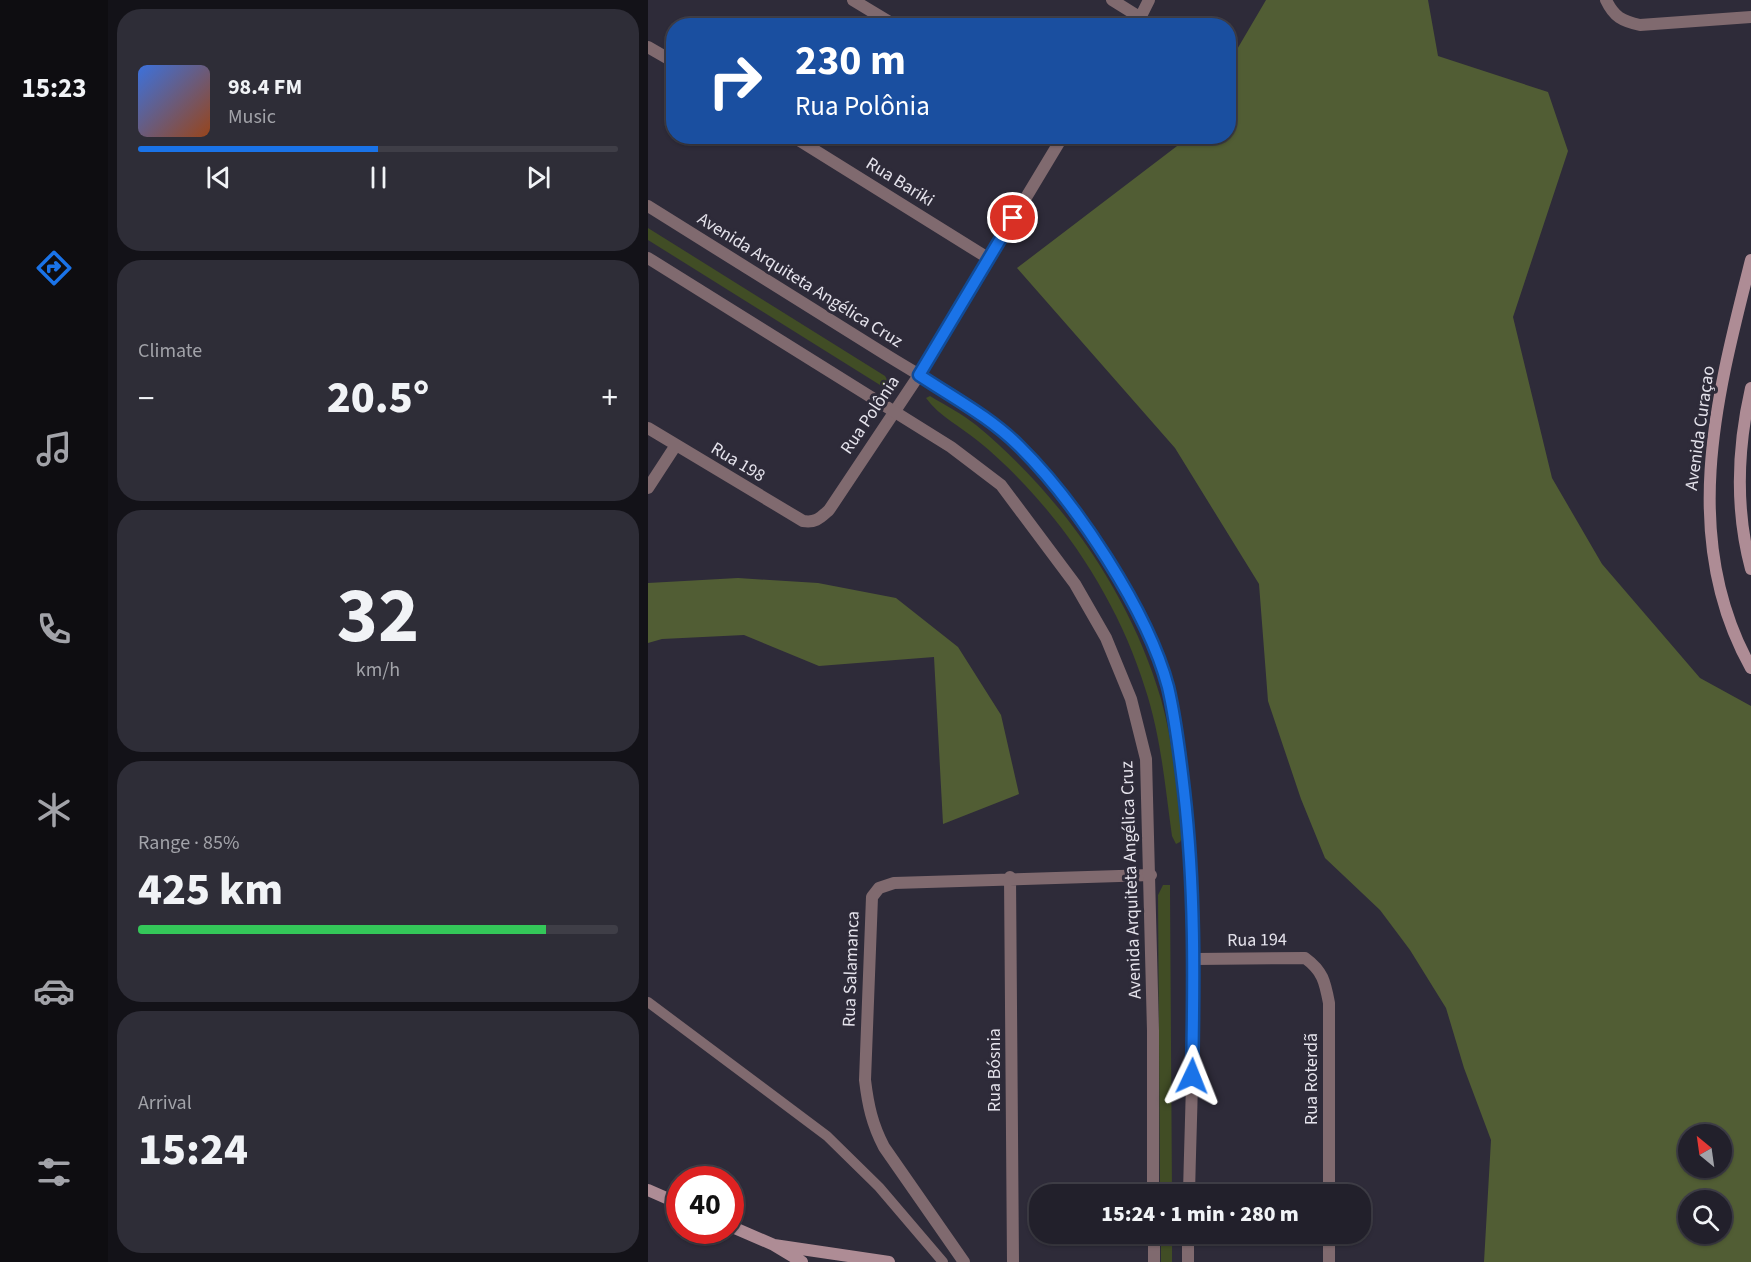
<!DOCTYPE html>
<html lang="en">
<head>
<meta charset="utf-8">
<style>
  body { margin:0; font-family:"Source Sans 3",sans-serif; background:#2e2d37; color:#f1f3f6; height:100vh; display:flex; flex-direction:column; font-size:22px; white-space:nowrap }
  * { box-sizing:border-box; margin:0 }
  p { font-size:20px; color:#a2a3a9 }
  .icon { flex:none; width:33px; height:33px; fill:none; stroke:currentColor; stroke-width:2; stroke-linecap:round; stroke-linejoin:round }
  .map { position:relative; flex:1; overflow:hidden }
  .panel { display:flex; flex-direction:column; gap:9px; padding:9px; background:#131218; width:540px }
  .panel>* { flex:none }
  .banner { position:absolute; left:18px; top:18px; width:570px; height:126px; border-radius:24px; box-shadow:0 2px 4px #0004,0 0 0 2px #3f3e47; background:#1a4fa0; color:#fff; overflow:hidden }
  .needle { width:39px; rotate:331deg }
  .tools { position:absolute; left:1030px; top:1124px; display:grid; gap:12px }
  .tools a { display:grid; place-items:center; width:54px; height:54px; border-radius:50%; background:#22202b; box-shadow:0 2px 4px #0004,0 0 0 2px #3f3e47; font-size:30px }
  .speed { position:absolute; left:18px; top:1166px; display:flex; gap:12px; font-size:30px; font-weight:700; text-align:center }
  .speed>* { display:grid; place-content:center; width:78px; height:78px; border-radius:50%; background:#22202b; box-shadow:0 2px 4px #0004,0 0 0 2px #3f3e47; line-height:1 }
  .speed .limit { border:9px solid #d22; background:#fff; color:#111 }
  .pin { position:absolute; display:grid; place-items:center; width:51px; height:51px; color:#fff; margin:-26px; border:3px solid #fff; border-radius:50%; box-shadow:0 2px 6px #0007 }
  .me { position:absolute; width:66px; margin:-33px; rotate:2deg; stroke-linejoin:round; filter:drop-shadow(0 0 4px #0008) }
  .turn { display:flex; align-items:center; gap:21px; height:126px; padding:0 30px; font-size:27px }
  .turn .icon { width:78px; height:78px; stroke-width:2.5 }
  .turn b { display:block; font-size:42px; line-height:51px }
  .big { font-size:45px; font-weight:800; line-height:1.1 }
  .panel .tile { flex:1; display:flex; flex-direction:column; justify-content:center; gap:9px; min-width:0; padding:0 21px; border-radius:24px; background:#2e2d37 }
  .panel .dial { align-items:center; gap:0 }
  .dial b { font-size:78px; line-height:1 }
  .song { display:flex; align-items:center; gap:18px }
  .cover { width:72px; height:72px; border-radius:9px; background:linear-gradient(135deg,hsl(220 70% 55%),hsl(20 70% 35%)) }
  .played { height:6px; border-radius:3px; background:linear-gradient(90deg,#1a73e8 50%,#3f3e47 50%) }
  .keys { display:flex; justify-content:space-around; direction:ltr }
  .heat { display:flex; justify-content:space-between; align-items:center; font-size:33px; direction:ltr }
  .charge { height:9px; border-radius:4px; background:linear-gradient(90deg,#34c759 85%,#3f3e47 0) }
  .trip { position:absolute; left:381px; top:1184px; width:342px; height:60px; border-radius:24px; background:#22202b; box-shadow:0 2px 4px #0004,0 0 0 2px #3f3e47; font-weight:800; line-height:60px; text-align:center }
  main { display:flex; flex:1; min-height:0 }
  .tab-bar { display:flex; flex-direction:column; width:108px; justify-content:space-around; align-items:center; background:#0e0d11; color:#a2a3a9 }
  .tab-bar .icon { width:42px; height:42px }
  .tab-bar .current { color:#1a73e8 }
  .tab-bar b { font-size:27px; color:#f1f3f6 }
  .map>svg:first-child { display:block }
</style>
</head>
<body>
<main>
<nav class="tab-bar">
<b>15:23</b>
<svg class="icon current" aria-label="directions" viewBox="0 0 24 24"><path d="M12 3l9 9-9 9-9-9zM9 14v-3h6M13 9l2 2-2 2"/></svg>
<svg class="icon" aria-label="music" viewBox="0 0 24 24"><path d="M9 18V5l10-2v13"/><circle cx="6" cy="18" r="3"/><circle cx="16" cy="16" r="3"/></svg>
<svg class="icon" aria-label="phone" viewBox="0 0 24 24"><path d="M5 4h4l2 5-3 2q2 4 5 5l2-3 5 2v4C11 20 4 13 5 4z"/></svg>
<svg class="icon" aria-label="climate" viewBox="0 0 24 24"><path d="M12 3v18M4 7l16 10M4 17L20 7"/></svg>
<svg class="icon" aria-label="car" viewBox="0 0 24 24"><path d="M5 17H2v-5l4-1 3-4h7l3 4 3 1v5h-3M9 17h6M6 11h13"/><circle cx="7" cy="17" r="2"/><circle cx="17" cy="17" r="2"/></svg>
<svg class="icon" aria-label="filters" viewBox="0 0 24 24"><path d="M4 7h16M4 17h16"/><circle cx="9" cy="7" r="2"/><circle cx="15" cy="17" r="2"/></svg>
</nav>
<section class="panel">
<div class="tile">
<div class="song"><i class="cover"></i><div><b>98.4 FM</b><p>Music</p></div></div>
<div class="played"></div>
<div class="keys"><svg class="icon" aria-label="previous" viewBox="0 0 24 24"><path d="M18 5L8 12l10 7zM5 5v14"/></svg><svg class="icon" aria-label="pause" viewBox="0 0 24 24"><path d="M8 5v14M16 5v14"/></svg><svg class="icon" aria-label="next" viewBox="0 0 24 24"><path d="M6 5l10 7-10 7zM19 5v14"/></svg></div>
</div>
<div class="tile"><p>Climate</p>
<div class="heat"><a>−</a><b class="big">20.5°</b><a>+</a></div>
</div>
<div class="tile dial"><b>32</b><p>km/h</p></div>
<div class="tile"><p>Range · 85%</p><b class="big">425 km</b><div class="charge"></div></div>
<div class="tile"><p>Arrival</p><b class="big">15:24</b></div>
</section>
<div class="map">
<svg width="1103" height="1262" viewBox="0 0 1103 1262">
  <rect width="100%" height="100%" fill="#2e2b39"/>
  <!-- green -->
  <path fill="#414d25" d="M0 228 237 376 241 383 237 387 232 385 0 240Z
    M282 396C297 405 314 414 328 425 413 495 482 593 513 699 526 745 529 792 534 838L532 842 528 844 524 836C517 786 513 736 497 688 476 619 435 549 386 495 369 476 350 457 330 441 312 426 292 417 278 398Z
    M515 885H522V889L524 1194H512L510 895Z
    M513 1233H524V1262H513Z"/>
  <!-- forest -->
  <path fill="#515d34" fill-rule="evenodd" d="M618 0H780L790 56 900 92 920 151 865 317 904 478 954 564 1052 678 1103 706V1262H836L843 1140 816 1068 798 1008 762 950 732 910 677 858 653 799 620 701 611 584 527 448 369 268 533 143 537 137 580 136 581 63ZM1041 1134H1074V1167H1041ZM1041 1200H1074V1233H1041Z
    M90 578 170 583 248 598 310 647 353 715 371 794 295 824 286 657 171 666 96 635 14 639 0 643V583Z"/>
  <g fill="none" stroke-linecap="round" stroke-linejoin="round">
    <!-- service -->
    <path stroke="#806a6f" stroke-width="10" d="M0 1002 179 1136 231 1187 295 1262"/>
    <!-- minor -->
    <path stroke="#806a6f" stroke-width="12" d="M205 0 248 26
      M464 0 493 18
      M958 0C966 17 974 21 992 25L1103 17
      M488 26 501 0
      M0 47 26 62
      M144 136 340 258
      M0 428 155 521C168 523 172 518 181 510L271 375 415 136
      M0 488 28 445
      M362 877 365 1262
      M547 959 657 958C675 971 677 982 681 1003V1194
      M681 1233V1262
      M316 1262 236 1147C224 1124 220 1105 217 1080L224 897 231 888 246 883 503 875"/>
    <!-- tertiary -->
    <path stroke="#806a6f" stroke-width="12" d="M0 206C77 254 155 303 232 351 278 380 331 407 370 445 428 501 498 609 519 686 529 722 532 760 536 797 552 929 544 1061 541 1194
      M0 258 303 447 353 485 427 584 458 638 483 699 498 759 505 1031V1194
      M506 1233V1262
      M540 1233V1262"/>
    <!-- secondary -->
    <path stroke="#ae8c95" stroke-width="12" d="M1103 260C1069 394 1030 538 1103 668
      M1103 388C1089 449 1087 509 1103 569
      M0 1190 32 1204
      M82 1226 126 1245 154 1262
      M126 1245 241 1262"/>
  </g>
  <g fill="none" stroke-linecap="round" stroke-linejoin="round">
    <!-- route casing -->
    <g stroke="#114b97" stroke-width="15">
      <path id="route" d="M365 218 271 375C304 397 342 417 371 446 427 501 500 611 520 687 528 721 532 756 536 791 547 886 546 980 544 1076"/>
    </g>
    <!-- route -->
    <use href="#route" stroke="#1a73e8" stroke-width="10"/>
  </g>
  <g text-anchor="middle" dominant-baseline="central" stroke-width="6" stroke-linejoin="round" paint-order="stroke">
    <!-- street labels -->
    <g font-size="18" fill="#e5e3ec" stroke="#2e2b39">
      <text transform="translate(252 182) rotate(32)">Rua Bariki</text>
      <text transform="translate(152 280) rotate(32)">Avenida Arquiteta Angélica Cruz</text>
      <text transform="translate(222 415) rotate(-56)">Rua Polônia</text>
      <text transform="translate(1052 428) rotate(-82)">Avenida Curaçao</text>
      <text transform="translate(90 462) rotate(31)">Rua 198</text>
      <text transform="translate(483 880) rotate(-92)">Avenida Arquiteta Angélica Cruz</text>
      <text transform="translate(609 940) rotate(-1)">Rua 194</text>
      <text transform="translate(203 969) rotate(-88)">Rua Salamanca</text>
      <text transform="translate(346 1070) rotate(-90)">Rua Bósnia</text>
      <text transform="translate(663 1079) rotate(-90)">Rua Roterdã</text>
    </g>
  </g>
</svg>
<div class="tools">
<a><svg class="needle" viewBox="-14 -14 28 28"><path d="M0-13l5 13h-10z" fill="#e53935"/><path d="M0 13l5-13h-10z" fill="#a2a3a9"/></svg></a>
<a><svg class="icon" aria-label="search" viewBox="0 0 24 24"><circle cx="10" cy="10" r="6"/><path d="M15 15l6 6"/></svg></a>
</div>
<div class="speed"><div class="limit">40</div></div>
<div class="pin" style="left:365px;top:218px;background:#d93025"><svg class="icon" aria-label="arrive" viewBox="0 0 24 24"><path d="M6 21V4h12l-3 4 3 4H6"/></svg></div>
<svg class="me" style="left:544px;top:1076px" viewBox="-20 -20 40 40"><path d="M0-17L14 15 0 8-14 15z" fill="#1a73e8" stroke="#fff" stroke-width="4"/></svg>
<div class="trip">15:24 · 1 min · 280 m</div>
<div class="banner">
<div class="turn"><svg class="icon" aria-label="right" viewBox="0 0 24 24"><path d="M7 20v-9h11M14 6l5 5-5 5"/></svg><div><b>230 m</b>Rua Polônia</div></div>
</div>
</div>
</main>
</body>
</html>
